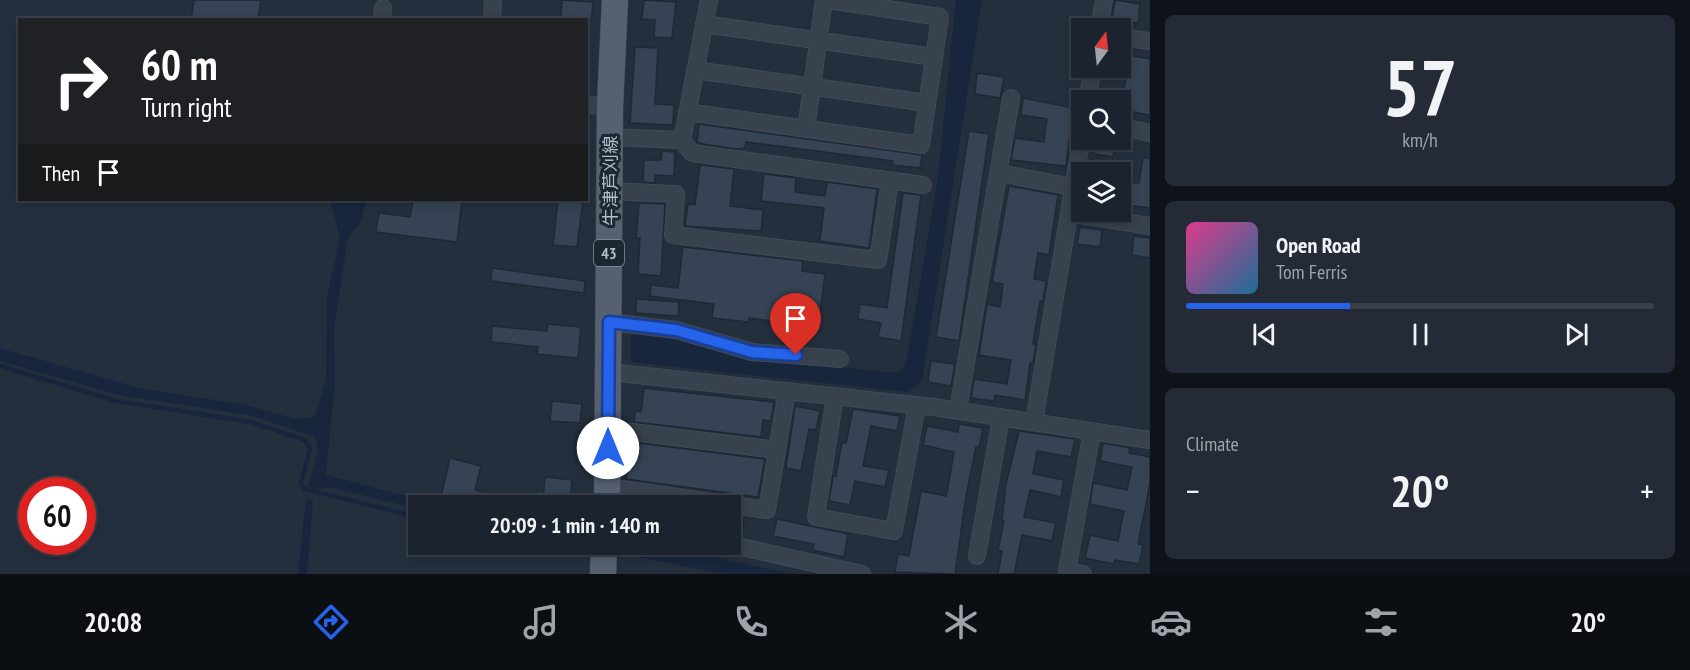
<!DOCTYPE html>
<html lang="en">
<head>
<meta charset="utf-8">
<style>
  body { margin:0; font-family:"PT Sans Narrow","Noto Sans JP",sans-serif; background:#242b36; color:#f1f3f6; height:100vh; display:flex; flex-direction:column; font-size:22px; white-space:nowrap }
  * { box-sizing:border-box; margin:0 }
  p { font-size:20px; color:#a0a4aa }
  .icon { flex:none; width:33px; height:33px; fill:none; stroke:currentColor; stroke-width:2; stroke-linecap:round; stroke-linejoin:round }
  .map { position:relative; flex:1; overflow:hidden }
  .side { display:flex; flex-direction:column; gap:15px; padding:15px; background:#0f1319; width:540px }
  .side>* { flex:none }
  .hud { position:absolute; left:18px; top:18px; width:570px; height:183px; border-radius:0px; box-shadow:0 3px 9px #0003,0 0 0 2px #39404a; background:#202124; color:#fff; overflow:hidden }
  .needle { width:39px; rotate:15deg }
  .buttons { position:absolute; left:1071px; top:18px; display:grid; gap:12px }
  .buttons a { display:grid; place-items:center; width:60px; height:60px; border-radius:0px; background:#1b232e; box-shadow:0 3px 9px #0003,0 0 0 2px #39404a; font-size:30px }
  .speed { position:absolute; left:18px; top:477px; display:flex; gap:12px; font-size:30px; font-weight:700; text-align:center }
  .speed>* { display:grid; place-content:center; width:78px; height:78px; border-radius:50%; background:#1b232e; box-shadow:0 3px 9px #0003,0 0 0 2px #39404a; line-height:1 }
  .speed .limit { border:9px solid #d22; background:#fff; color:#111 }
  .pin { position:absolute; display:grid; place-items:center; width:51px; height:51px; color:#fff; margin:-62px -26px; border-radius:50% 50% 50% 0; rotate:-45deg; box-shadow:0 0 6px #0007 }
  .pin .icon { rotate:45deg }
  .me { position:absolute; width:66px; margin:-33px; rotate:0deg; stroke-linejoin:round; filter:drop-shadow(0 0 4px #0008) }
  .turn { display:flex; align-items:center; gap:21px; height:126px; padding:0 24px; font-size:27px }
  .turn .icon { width:78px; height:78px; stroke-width:2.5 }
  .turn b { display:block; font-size:42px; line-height:51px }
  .then { display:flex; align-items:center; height:57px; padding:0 24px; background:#0003; gap:12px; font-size:22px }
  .big { font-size:45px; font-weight:800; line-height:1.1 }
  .side .tile { flex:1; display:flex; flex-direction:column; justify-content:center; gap:9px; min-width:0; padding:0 21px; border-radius:9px; background:#242b36 }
  .side .dial { align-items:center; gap:0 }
  .dial b { font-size:78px; line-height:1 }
  .song { display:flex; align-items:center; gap:18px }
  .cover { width:72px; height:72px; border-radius:9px; background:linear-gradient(135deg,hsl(330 70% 55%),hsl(200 70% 35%)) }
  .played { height:6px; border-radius:3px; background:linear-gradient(90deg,#2563eb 35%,#39404a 35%) }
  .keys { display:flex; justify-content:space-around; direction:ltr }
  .heat { display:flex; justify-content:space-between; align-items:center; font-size:33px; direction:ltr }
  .trip { position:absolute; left:408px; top:495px; width:333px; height:60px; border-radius:0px; background:#1b232e; box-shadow:0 3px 9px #0003,0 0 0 2px #39404a; font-weight:800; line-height:60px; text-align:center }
  .tab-bar { display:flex; height:96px; justify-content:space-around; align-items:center; background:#0b0e12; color:#a0a4aa }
  .tab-bar .icon { width:42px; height:42px }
  .tab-bar .active { color:#2563eb }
  .tab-bar b { font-size:27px; color:#f1f3f6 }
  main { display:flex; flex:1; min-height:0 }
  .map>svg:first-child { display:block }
</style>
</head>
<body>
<main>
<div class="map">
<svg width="1150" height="574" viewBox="0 0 1150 574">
  <rect width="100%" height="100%" fill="#242f3e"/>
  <!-- water -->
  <path fill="#17263c" d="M956 0H982L922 381 908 392 631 362V330L674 336 751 358 896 373 902 370 907 358 938 177Z
    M330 200H366L361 222 348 237 334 328 335 382 326 475 441 505 418 506V509L331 487 318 489 308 487 318 450 315 437 250 415 118 395 0 361V348L139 388 246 405 296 419 315 417 326 379 327 297 340 238Z
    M306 499 313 500 307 574H298Z
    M629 547 670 548 792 574H725L629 555Z"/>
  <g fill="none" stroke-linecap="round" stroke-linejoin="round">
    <!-- stream -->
    <path stroke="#17263c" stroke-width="4.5" d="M0 366 116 401 251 422 305 440 310 449 301 483 305 489 418 517
      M523 544 545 550
      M679 544 731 552"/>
  </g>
  <!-- building -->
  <path fill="#364354" stroke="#1f2835" stroke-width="1.5" d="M194 0H261L258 20H191Z
    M562 0 593 2 591 21 561 18Z
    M644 0 676 2 672 38 654 37 655 20 642 19Z
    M1115 0 1140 4 1138 23 1112 19Z
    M635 47 658 48 655 104 674 105 673 125 630 123Z
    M1120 54 1150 59V115L1121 110 1127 71 1120 70Z
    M977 73 1004 77 1000 98 975 94Z
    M1023 98 1073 108 1066 166 1011 160 1015 138 1044 142 1047 119 1021 115Z
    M699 124 922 155 920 168 892 165 893 161 746 142 745 148 736 149 703 144 697 142Z
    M969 131 989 134 959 341 936 337Z
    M1095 141 1115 144 1113 157 1094 154Z
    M662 151 675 152 674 176 655 175V183L643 182 644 160H661Z
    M1143 158H1150V208L1127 205 1130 182 1139 183Z
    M700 165 734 169 730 206 763 210 761 231 685 226 688 204 695 205Z
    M764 174 796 178 795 192 825 196 827 182 877 189 869 248 820 241 824 208 761 201Z
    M1009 186 1058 195 1049 255 1038 253 1034 279 1046 281 1043 301H1040L1033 344H1036L1033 363H1030L1025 400 995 395 994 401 971 398 974 379 1007 384 1011 360 979 355 987 304 1000 307 1003 284 992 282Z
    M903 193 921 195 901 341 878 337 881 323 858 319 860 304 887 308Z
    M413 200H462L457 242 376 232 379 213 410 217Z
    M558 200H583L577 247 553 245Z
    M639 203 665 204 661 276 638 274 640 238H636Z
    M1080 227 1102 230 1100 247 1077 244Z
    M1134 236 1150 238V258L1132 255Z
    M683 247 803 261 802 271 825 274 818 327 749 318 748 322 712 318 714 304 650 296 651 285 678 288Z
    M492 268 585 281 584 293 491 281Z
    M636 299 679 302 678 316 636 313Z
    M548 324 581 327 578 358 537 354 538 347 491 342 492 326 547 331Z
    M931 361 955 364 951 386 928 382Z
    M644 388 774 402 771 421 763 420 761 437 634 422 635 411 641 412Z
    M552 401 582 404 580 423 550 421Z
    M795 406 820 411 816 430 809 429 801 471 786 468Z
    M853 409 900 416 897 431 871 426 863 466 889 470 885 487 855 481 850 505 829 501 833 476H836L842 442 846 443Z
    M959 424 983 428 979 447H976L966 496 955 574 895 572 898 554 909 556 921 491 946 496 947 492 954 452 923 445 927 426 958 432Z
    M1019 431 1075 439 1071 457 1037 451 1033 474 1064 480 1061 497 1030 490 1024 517 1056 523 1052 541 1022 535 1014 574H998L1002 551H998L1004 521H1002L1006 484Z
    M631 442 765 459 758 497 626 479Z
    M1103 443 1130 448 1129 453 1150 457V483L1138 544 1143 545 1139 564 1115 560 1114 564 1085 558 1090 535 1118 541 1124 511 1090 504 1093 483 1127 490 1132 467 1100 461Z
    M450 458 481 466 475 490 519 501 518 506H459L440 501Z
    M545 477 572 480 570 502 543 499Z
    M730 515 744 517 742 536 730 534Z
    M777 519 848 534 844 557 813 550 814 544 773 536Z"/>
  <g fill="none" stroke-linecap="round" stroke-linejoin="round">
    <!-- minor casing -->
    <g stroke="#414a57" stroke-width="18">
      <path id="minor" d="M382 20 383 8
        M492 20 493 0
        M704 24 934 57
        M1099 28 1104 0
        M1120 37 1150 41
        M695 70 927 103
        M1087 100 1093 68
        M586 105 610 106
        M687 112 921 145 940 17 829 0
        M1120 127 1150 133
        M806 129 824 0
        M610 137 682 140 692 153 923 185
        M682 140 709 0
        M999 173 1073 187
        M610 191 676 194 673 235 878 260 890 181
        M1069 213 1150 226
        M609 322 676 330 752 352 840 359
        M609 372 934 407 1150 440
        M835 396 816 517 894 531 917 405
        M958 410 1011 98
        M1034 422 1082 136
        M609 429 777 450
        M608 487 767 510 787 391
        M728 544 862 574
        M977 556 1001 417
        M1083 574 1067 571 1092 431"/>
    </g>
    <!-- primary casing -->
    <g stroke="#414a57" stroke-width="27">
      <path id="primary" d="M607 506 610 106 615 0
        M603 574 604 544"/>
    </g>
    <!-- minor -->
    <use href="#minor" stroke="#38414e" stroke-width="16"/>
    <!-- primary -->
    <use href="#primary" stroke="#56606e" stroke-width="26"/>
  </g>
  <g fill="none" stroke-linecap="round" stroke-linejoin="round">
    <!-- route casing -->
    <g stroke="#184099" stroke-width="15">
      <path id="route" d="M608 448 609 322 676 330 752 352 796 355"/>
    </g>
    <!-- route -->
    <use href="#route" stroke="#2563eb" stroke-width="10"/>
  </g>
  <g text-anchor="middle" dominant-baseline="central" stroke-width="6" stroke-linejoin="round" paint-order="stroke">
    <!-- shield labels -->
    <rect fill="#1d2633" stroke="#878f9c" stroke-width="1.5" x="594" y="240" width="30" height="26" rx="4.5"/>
    <g font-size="16" font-weight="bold" fill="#b4bcc9">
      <text x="609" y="253">43</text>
    </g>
    <!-- street labels -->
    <g font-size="18" fill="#b4bcc9" stroke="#1d2633">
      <text transform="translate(610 181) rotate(-90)">牛津芦刈線</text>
    </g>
  </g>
</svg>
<div class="buttons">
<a><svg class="needle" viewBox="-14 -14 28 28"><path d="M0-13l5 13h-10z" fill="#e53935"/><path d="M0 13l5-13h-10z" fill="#a0a4aa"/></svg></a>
<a><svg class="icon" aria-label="search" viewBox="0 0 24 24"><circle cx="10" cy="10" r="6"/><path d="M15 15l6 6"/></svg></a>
<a><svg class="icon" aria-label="layers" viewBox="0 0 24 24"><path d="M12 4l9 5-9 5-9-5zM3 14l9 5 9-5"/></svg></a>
</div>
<div class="speed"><div class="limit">60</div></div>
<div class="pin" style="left:796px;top:355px;background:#d93025"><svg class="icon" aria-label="arrive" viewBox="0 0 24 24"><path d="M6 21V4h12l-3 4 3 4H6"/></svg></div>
<svg class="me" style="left:608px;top:448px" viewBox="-20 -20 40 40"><circle r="19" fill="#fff"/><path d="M0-13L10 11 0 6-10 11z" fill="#2563eb"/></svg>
<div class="trip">20:09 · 1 min · 140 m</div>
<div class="hud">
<div class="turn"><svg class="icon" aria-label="right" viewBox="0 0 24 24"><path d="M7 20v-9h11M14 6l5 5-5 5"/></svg><div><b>60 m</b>Turn right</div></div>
<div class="then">Then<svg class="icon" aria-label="arrive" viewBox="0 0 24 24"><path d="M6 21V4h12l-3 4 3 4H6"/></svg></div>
</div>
</div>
<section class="side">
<div class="tile dial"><b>57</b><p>km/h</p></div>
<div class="tile">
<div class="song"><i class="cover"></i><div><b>Open Road</b><p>Tom Ferris</p></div></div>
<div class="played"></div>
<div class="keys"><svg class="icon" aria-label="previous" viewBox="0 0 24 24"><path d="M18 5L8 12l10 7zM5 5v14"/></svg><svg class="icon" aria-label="pause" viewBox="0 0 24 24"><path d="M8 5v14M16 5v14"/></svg><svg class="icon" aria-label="next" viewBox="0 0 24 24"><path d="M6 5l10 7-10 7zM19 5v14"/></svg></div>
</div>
<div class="tile"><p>Climate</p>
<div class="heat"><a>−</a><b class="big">20°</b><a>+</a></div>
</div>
</section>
</main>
<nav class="tab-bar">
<b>20:08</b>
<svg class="icon active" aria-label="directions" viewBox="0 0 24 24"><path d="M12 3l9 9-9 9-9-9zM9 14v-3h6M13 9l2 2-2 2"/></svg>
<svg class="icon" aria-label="music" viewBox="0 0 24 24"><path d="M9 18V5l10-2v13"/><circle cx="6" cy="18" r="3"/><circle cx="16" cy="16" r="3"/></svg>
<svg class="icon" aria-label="phone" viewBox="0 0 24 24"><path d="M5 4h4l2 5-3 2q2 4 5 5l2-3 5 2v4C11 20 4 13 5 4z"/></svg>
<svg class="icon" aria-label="climate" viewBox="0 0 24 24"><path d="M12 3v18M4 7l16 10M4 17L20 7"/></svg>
<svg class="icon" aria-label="car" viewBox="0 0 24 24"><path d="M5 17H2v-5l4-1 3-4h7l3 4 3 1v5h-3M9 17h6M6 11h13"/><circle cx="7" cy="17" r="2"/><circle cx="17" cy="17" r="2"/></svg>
<svg class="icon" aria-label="filters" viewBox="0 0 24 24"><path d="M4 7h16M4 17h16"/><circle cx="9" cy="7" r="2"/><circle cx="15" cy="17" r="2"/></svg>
<b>20°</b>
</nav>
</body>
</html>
